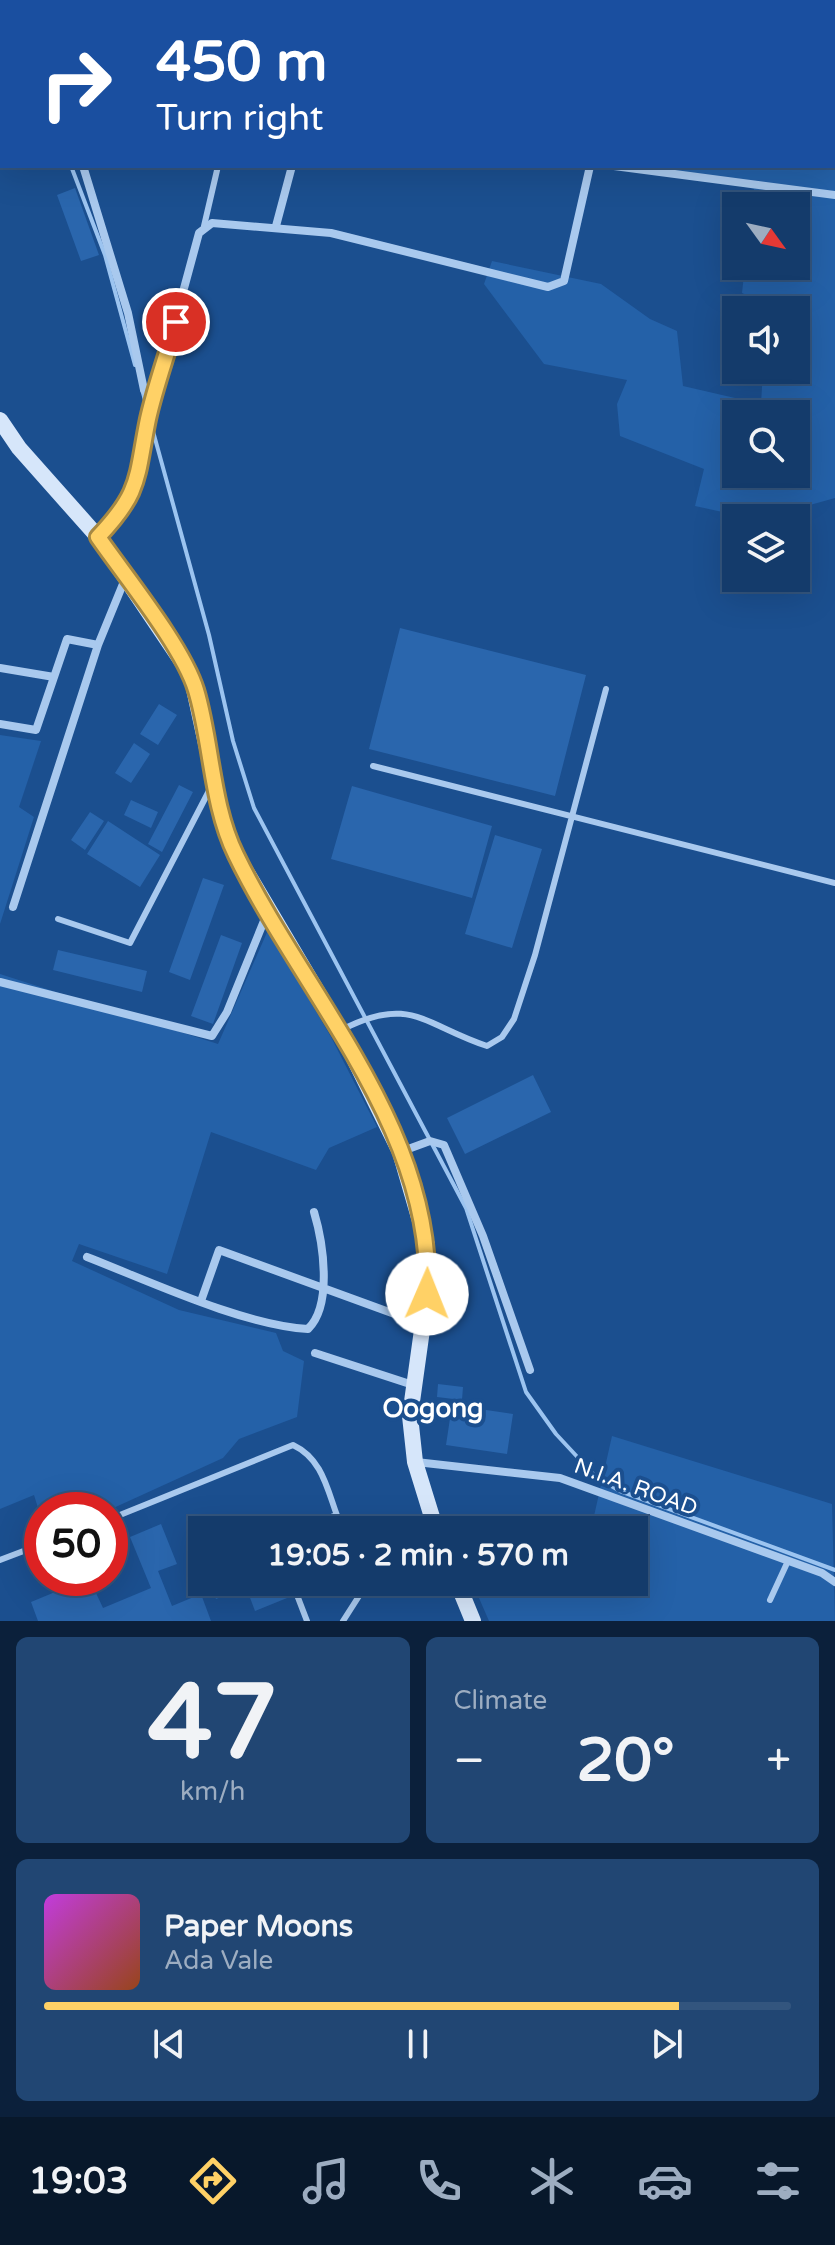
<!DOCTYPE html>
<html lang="en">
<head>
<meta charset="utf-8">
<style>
  body { margin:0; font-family:"Varela Round",sans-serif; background:#214673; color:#f1f3f6; height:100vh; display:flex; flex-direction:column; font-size:30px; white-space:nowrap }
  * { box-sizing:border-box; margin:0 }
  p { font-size:26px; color:#9dadc1 }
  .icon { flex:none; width:44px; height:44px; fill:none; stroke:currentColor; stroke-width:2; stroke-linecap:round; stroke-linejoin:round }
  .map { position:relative; height:1621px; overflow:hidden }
  .details { display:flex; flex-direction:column; gap:16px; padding:16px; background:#0b203b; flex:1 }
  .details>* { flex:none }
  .hud { position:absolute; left:0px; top:0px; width:836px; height:168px; box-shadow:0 8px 32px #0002,0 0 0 2px #33557e; background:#1a4fa0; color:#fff; overflow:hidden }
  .needle { width:52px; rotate:123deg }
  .buttons { position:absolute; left:722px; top:192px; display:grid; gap:16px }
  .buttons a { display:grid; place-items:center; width:88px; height:88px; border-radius:0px; background:#143b6b; box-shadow:0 8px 32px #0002,0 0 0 2px #33557e; font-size:40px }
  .speed { position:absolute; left:24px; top:1492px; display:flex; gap:16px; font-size:40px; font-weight:700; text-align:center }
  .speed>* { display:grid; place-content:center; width:104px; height:104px; border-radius:50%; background:#143b6b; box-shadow:0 8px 32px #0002,0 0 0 2px #33557e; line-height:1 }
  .speed .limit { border:12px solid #d22; background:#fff; color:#111 }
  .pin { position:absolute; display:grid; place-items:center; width:68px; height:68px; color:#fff; margin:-34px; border:4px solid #fff; border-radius:50%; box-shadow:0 2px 8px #0007 }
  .me { position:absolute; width:88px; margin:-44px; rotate:1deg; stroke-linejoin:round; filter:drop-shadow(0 0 6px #0008) }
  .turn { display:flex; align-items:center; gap:28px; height:168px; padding:0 24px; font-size:36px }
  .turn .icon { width:104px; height:104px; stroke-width:2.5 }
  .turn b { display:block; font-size:56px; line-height:68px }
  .big { font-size:60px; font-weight:700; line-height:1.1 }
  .details .card { flex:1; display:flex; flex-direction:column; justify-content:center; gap:12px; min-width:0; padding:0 28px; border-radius:12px; background:#214673 }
  .details .dial { align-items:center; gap:0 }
  .dial b { font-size:104px; line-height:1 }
  .song { display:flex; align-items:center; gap:24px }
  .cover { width:96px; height:96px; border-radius:12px; background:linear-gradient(135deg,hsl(290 70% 55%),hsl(20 70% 35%)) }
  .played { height:8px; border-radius:4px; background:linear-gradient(90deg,#ffd166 85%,#33557e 85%) }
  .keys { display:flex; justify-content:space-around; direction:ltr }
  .heat { display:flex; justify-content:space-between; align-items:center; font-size:44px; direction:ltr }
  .details .tiles { flex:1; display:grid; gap:16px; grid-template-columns:1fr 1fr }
  .card:last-child { grid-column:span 2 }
  .trip { position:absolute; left:188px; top:1516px; width:460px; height:80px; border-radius:0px; background:#143b6b; box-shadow:0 8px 32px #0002,0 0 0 2px #33557e; font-weight:700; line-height:80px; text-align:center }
  .dock { display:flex; height:128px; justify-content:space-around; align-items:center; background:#08182b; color:#9dadc1 }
  .dock .icon { width:56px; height:56px }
  .dock .active { color:#ffd166 }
  .dock b { font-size:36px; color:#f1f3f6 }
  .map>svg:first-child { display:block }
</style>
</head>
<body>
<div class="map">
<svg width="835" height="1621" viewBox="0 0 835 1621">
  <rect width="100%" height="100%" fill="#1b4f8f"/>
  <!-- green -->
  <path fill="#2461a8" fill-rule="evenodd" d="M146 0H411L145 2Z
    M650 0H835V498L810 505 789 502 788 518H750L695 506 704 469 620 436 617 404 627 380 544 364 484 284 492 261 601 284 650 319 677 331 683 386 761 404 763 370H796V310H768V304L742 293 745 266H796V206H753L754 189 649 166H834V2ZM736 414H796V474H736Z
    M0 735 41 741 19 807 34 817 0 924Z
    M268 930 331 1037 377 1127 329 1148 316 1170 211 1132 167 1274 79 1244 72 1261 179 1310 276 1333 283 1351 304 1361 297 1417 239 1439 223 1458 109 1510H42V1521L34 1495 0 1509V974L218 1044Z
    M612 1436 832 1504 835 1621H489L472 1582H634V1530H551L594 1516Z"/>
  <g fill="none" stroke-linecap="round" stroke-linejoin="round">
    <!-- stream -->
    <path stroke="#9cc4f0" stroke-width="4" d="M2 0 3 2
      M71 166 105 255 135 365
      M142 389 148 412
      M151 424 209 635 233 741 254 808 466 1208 526 1392 556 1434 596 1477 620 1491 835 1570"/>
  </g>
  <!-- building -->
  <path fill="#2a66ad" d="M75 188 99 255 81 261 57 195Z
    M400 628 586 675 555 796 369 749Z
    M159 704 177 715 158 745 140 734Z
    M134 743 150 754 131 783 115 773Z
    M179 785 193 792 162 852 148 844Z
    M352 786 492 826 472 898 331 859Z
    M131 800 158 812 151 828 124 815Z
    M90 812 104 821 85 850 71 840Z
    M108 821 160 855 140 887 87 854Z
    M495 835 542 849 512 948 465 934Z
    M203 878 224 885 190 980 169 972Z
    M221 935 242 943 213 1024 191 1016Z
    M58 950 147 971 142 992 53 970Z
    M533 1075 551 1112 465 1154 447 1118Z
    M438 1384 463 1387 462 1400 437 1397Z
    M452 1405 513 1414 507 1454 446 1445Z
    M161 1524 177 1564 158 1571 172 1606 201 1594 211 1621H38L31 1602 89 1578 103 1608 151 1588 130 1537Z
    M210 1582H286L292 1596 255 1611 246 1587 216 1599Z"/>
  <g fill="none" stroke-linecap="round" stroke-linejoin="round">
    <!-- service -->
    <path stroke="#a9c9ee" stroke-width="6" d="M204 226 218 166
      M373 766 835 883
      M58 919 130 943 211 787
      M343 1029C411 995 424 1025 487 1046L502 1037 514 1019 535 955 606 689
      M110 1519 293 1445C327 1461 328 1499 343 1530
      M300 1530 336 1515
      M0 1560 42 1544
      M292 1582 307 1621
      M770 1600 788 1561
      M343 1621 368 1582"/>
    <!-- minor -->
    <path stroke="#a9c9ee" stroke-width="8" d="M13 0 14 2
      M475 2 476 0
      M626 2 631 0
      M83 166 128 313 144 390 154 399 199 233 212 223 331 233 548 287 564 281 590 166
      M614 166 835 195
      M276 226 292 166
      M98 537C145 488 139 459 154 399
      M0 668 54 677
      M0 724 36 730 67 639 98 645
      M13 907 98 645 125 579
      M0 982 212 1036 227 1012 268 911
      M400 1152 430 1141 444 1145 483 1236 530 1370
      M87 1257C149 1281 242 1325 308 1329 333 1305 323 1242 314 1212
      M201 1301 219 1250 422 1324
      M315 1353 413 1385
      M416 1462 560 1478 822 1573 835 1582"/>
    <!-- secondary -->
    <path stroke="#d6e6fa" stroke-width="16" d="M0 420 19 448 98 537 191 675 222 817 234 851 340 1030 400 1152 427 1245V1294L410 1416 415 1462 436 1530
      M457 1582 473 1621"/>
  </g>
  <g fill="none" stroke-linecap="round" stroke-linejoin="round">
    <!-- route casing -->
    <g stroke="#a68842" stroke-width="20">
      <path id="route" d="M176 322C167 355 155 387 148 419 136 477 142 491 98 537 125 576 183 647 196 690 212 743 211 804 236 855 303 994 435 1130 427 1294"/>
    </g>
    <!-- route -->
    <use href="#route" stroke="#ffd166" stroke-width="14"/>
  </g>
  <g text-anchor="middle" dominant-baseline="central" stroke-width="8" stroke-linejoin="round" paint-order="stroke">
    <!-- street labels -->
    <g font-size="22" fill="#fff" stroke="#1b4f8f">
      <text transform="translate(636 1487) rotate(20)">N.I.A. ROAD</text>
    </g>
    <!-- quarter labels -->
    <g font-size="26" font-weight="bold" fill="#fff" stroke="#1b4f8f">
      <text x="433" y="1408">Oogong</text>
    </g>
  </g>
</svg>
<div class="buttons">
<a><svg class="needle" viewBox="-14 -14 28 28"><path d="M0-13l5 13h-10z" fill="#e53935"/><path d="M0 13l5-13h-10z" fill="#9dadc1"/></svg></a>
<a><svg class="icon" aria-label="sound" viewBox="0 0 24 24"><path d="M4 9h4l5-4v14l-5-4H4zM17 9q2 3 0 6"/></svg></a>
<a><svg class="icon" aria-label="search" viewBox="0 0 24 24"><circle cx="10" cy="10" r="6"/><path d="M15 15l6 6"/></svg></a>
<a><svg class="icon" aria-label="layers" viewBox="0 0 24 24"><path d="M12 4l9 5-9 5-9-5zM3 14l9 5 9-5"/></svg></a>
</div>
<div class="speed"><div class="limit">50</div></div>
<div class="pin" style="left:176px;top:322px;background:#d93025"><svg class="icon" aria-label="arrive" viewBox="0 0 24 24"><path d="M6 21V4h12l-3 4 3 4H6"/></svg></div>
<svg class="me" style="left:427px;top:1294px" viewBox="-20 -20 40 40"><circle r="19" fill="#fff"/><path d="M0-13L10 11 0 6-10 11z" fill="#ffd166"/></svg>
<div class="trip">19:05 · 2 min · 570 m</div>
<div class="hud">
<div class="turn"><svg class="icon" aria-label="right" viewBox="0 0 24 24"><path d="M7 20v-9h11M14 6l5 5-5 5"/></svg><div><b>450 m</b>Turn right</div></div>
</div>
</div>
<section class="details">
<div class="tiles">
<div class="card dial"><b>47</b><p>km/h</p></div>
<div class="card"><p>Climate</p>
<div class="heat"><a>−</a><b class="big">20°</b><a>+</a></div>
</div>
<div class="card">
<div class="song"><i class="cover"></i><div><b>Paper Moons</b><p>Ada Vale</p></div></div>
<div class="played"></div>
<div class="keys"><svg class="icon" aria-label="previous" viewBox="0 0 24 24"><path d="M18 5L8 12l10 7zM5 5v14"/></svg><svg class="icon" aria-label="pause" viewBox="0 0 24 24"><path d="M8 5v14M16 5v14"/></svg><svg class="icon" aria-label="next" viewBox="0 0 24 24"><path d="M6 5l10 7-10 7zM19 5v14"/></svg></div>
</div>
</div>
</section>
<nav class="dock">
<b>19:03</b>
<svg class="icon active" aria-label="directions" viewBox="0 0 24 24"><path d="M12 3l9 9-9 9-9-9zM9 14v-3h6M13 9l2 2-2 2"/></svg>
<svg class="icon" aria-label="music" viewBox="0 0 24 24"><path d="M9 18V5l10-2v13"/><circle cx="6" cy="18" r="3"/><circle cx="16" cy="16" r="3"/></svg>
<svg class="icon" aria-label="phone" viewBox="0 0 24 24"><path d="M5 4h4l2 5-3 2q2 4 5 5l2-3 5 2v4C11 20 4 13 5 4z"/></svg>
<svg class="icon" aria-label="climate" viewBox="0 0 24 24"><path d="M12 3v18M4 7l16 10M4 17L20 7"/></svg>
<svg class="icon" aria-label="car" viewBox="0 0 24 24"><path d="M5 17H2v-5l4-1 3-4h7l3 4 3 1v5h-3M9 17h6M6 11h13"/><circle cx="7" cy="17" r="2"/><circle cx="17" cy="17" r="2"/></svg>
<svg class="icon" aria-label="filters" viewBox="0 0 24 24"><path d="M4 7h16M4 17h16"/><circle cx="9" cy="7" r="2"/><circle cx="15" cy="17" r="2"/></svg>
</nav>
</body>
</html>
